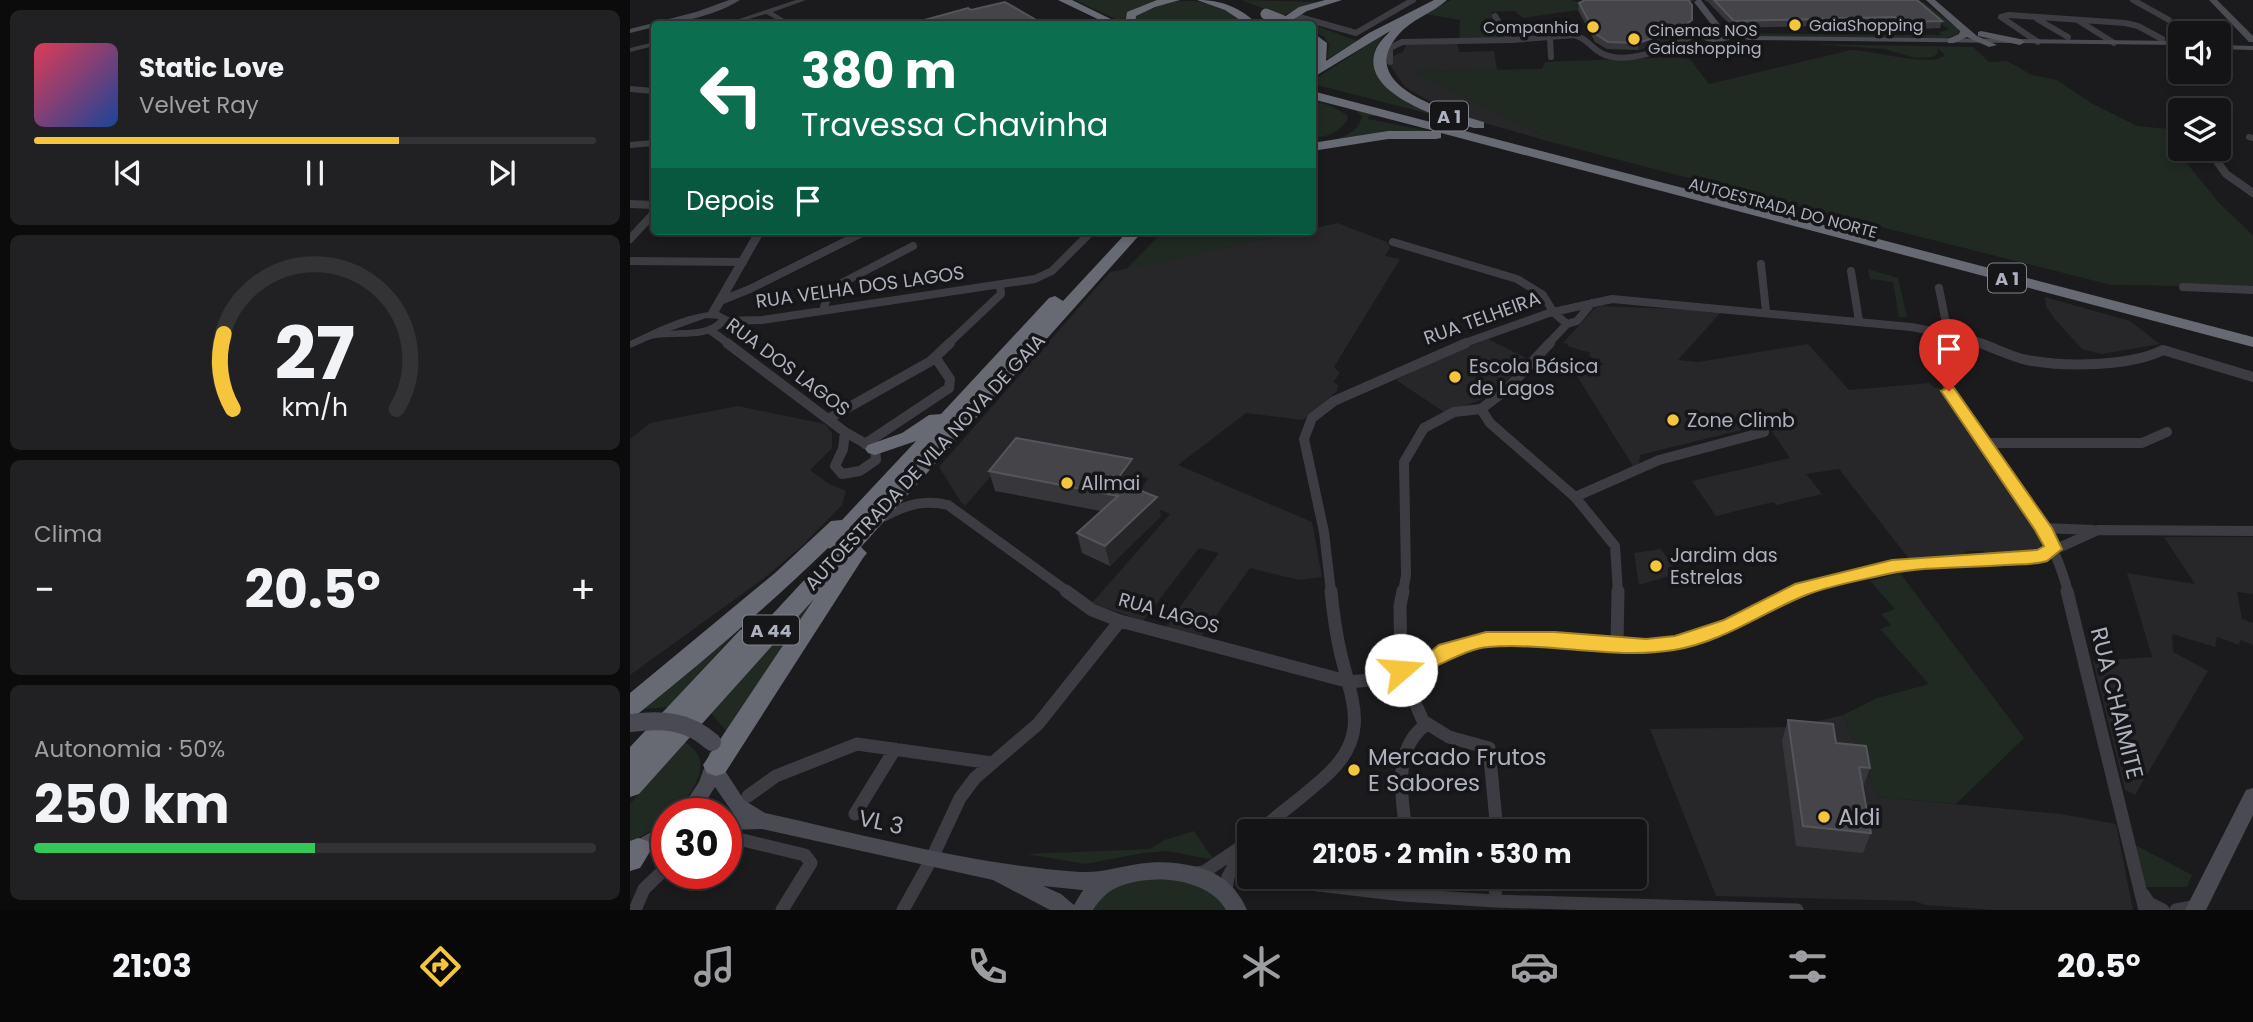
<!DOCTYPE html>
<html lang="pt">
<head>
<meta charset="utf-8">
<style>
  body { margin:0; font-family:Poppins,sans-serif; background:#212123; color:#f1f3f6; height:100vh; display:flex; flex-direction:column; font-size:26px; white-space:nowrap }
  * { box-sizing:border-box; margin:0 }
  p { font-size:23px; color:#9d9ea1 }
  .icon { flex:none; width:38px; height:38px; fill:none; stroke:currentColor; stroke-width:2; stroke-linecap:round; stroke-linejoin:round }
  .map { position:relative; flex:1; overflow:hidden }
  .panel { display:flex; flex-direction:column; gap:10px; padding:10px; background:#0b0b0c; width:630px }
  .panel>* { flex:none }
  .banner { position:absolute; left:21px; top:21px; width:665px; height:214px; border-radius:7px; box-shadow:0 4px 10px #0003,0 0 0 2px #333335; background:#0b6e4f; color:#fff; overflow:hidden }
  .tools { position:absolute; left:1538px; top:21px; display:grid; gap:14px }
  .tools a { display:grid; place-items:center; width:63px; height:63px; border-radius:7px; background:#141416; box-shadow:0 4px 10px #0003,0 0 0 2px #333335; font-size:35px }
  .speed { position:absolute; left:21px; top:798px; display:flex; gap:14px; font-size:35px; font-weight:700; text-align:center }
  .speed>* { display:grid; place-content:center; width:91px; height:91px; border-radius:50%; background:#141416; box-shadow:0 4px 10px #0003,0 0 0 2px #333335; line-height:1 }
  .speed .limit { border:10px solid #d22; background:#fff; color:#111 }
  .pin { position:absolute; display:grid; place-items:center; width:60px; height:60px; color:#fff; margin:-72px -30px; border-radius:50% 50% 50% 0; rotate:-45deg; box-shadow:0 0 7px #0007 }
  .pin .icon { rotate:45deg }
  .me { position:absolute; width:77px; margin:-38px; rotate:72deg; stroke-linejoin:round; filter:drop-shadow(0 0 5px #0008) }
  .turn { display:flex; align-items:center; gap:24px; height:147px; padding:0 35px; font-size:32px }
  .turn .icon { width:91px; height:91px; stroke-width:2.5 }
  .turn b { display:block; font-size:49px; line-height:60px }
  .then { display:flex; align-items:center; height:66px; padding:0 35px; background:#0003; gap:14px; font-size:26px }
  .big { font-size:52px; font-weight:700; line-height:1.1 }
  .panel .card { flex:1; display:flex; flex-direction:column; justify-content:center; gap:10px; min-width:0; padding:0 24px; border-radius:10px; background:#212123 }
  .panel .dial { align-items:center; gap:0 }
  .dial svg { height:182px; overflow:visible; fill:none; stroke:#333335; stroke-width:7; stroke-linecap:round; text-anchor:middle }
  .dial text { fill:#f1f3f6; stroke:none }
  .song { display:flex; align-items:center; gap:21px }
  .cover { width:84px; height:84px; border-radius:10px; background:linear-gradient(135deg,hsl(350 70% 55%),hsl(220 70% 35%)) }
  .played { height:7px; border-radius:4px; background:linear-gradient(90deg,#f5c53b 65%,#333335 65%) }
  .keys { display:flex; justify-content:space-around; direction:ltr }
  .heat { display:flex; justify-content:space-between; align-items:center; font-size:38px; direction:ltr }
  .charge { height:10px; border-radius:5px; background:linear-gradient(90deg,#34c759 50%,#333335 0) }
  .trip { position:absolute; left:607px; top:819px; width:410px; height:70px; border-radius:7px; background:#141416; box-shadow:0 4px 10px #0003,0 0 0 2px #333335; font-weight:700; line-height:70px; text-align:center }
  .dock { display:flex; height:112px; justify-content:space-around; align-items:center; background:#080809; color:#9d9ea1 }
  .dock .icon { width:49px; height:49px }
  .dock .on { color:#f5c53b }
  .dock b { font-size:32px; color:#f1f3f6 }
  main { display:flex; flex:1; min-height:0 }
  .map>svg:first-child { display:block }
</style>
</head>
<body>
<main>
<section class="panel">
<div class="card">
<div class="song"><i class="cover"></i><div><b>Static Love</b><p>Velvet Ray</p></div></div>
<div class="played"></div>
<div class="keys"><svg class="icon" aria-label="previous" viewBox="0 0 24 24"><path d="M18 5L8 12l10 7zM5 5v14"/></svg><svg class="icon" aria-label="pause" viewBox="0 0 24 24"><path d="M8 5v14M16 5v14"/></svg><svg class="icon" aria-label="next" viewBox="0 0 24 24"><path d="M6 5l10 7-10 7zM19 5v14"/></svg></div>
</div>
<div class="card dial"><svg viewBox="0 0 100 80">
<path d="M14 69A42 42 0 1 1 86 69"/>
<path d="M14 69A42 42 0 0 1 10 36" stroke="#f5c53b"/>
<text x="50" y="56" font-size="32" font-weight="700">27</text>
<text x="50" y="72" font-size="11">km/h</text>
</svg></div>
<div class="card"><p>Clima</p>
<div class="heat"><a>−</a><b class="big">20.5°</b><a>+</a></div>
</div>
<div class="card"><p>Autonomia · 50%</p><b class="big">250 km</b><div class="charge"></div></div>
</section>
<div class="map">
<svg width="1623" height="910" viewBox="0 0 1623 910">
  <rect width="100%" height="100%" fill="#1b1b1d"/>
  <!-- built -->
  <path fill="#27272a" d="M827 43 829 52 864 51 867 70 782 71 932 145 844 120 806 105 775 87 759 64 763 63V56L773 52 776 45Z
    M707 223 757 242 760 248 755 256 770 259 704 367 710 373 703 382 708 385 707 391 673 420 616 413 548 465 682 522 692 577 669 580 620 568 571 637 535 627 589 553 569 548 513 621 462 603 540 514 504 498 513 491 511 490 518 478 381 453 335 506 331 502 309 467 480 272 672 231H682L683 229Z
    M1415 297 1500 321 1530 344 1472 354 1452 349 1424 318 1416 306Z
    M971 306 1092 311 1048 360 1068 362 1178 344 1219 390 1300 383 1304 388H1310L1412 537 1413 544 1407 549 1385 553 1361 555 1354 551H1337L1333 556 1279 559 1209 469 1176 474 1192 494 1147 505 1143 502 1086 516 1062 481 1160 458 1135 421 1115 424V429L1010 455 1009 463 1003 466 945 373 974 364 959 356 961 353 937 346 938 344 933 343 965 308Z
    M858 339 898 359 864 393 846 402 814 412 766 380 819 354Z
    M108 406 195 424 202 433V448L180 470 199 484 216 491 212 505 172 546 133 579 0 675V439L20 423Z
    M1534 537H1623V594L1607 592 1612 619 1623 623V645L1610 640 1609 645 1587 637 1585 647 1542 634 1543 652 1578 671 1505 795 1495 790 1463 661 1522 657 1497 573 1565 584Z
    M1031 549 1048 573 1009 585 1004 553Z
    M1213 715 1248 797 1431 814 1486 824 1503 910H1364L1296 905 1284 901 1086 896 1020 729 1163 727Z"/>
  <!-- green -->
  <path fill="#202922" d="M445 0H534C519 3 504 6 494 19V23Z
    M611 0 686 2 652 16Z
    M821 0H941L958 5 948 10 893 18 885 11 861 12 878 38 829 39 830 20 795 14Z
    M1284 0 1295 3 1328 29V34L1314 39 1119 36 1102 33 1311 35 1309 32 1319 30Z
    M564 1 589 6 616 24H506L503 20C511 1 546 1 564 1Z
    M659 20H671L727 41 697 59 699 44 695 38 683 30 682 24H670Z
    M756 33C713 80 793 110 827 121L683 84 682 81Z
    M1182 44 1343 47 1359 62 1377 61 1402 75 1427 80 1463 104 1507 126 1550 130V140H1538L1590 204 1623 235V287L1481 285 1124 195 932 145 780 71 912 69 915 62 1045 57 1060 59 1079 84 1221 50C1243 50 1301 68 1315 55L1307 48 1308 53 1303 57 1286 58 1254 49Z
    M683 100 701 106 717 115 718 119C710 132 697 137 683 138Z
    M724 109 750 116H739L738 119 808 133 705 140C717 135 729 131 732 116Z
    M534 231H672L495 270Z
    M1238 269 1268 278 1277 317H1269L1263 282 1240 279Z
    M208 570 98 733 81 713Z
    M1270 573 1394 738 1326 804 1248 797 1213 715 1247 698 1299 684 1250 629 1261 625 1251 614 1265 609 1240 581Z
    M146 589 38 707 6 710Z
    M55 742C87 761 62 793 44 814H37V821L0 843V804Z
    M564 831 584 860 537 851 513 853 455 864 396 854 520 849 534 840Z
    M1502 843 1562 875 1557 887H1512Z
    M513 879C546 879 577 881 597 910H459C471 890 492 884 513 879Z"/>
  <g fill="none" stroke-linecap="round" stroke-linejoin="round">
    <!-- minor-far3 -->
    <path stroke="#3c3c42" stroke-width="6" d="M1503 0 1539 20
      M666 16 726 33 783 0
      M865 16 880 40
      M1407 19 1438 37
      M1449 21 1484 43
      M920 38 921 57
      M1408 42 1371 17 1379 15 1495 23 1508 26 1532 39
      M760 62V48L772 42 882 40 944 35C957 38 960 47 971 53 998 68 1045 44 1070 33
      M0 89 24 91
      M1619 137 1623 138
      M0 145 24 143"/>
    <!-- minor-far2 -->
    <path stroke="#3c3c42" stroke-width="8" d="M1579 150 1596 174 1623 193
      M0 204 24 205
      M0 239 24 213
      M763 242 887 279 913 295 924 313 937 324 918 344
      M0 261 113 262
      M1131 264 1136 312
      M1221 271 1229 321
      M1553 287 1623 290
      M1309 288 1318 333 1317 344
      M90 301 120 289 236 231
      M193 310 198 295 208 285 283 246
      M94 321 132 320 405 279 422 271 462 231
      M937 324 947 321 962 303
      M80 330 99 344
      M318 344 371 294 370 285
      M832 344 919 313 982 299 1281 327 1335 337 1355 344"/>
    <!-- minor-far1 -->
    <path stroke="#3c3c42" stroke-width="10" d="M97 343 215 432
      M1317 343 1315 375 1319 391C1361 453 1420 519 1438 592
      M1350 343C1365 348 1381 357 1397 360 1434 367 1499 367 1533 350L1623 377
      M851 409 860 423 945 497 985 546 988 592
      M198 419 301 361 320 343
      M215 432 245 449 246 460 230 471 212 474 205 466 213 449Z
      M1353 443H1512L1537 432
      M235 444 319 388 320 379 305 357
      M945 497 1029 460 1134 432
      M255 516C276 505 294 499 318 505L438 592
      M1413 528 1463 530
      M701 592 694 532 674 439 682 418 704 401 836 343
      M773 592 776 575 774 462 794 428 824 412 851 409 876 390 920 343
      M1165 592 1262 567 1411 556 1468 530 1623 531"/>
    <!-- minor -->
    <path stroke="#3c3c42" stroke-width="13" d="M436 591 462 610 490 621 720 682 739 680 771 670 805 659 816 651 856 639 1016 646 1045 643 1101 625 1169 591
      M773 591 770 606 771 670 793 721 819 737 859 748 867 831
      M1437 591 1515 910
      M987 645 988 591
      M118 796 146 776 227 744 362 763
      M225 814 265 749
      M630 831C653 810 679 793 701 771 739 733 722 701 711 655 706 634 703 612 701 591
      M776 831C771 795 763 747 797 724
      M96 836 175 855 181 863 152 910
      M566 873 574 872 620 841
      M654 881 773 895 865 901 1167 910
      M596 891 598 877 613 849
      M1513 894 1519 903 1533 910
      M865 901 866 877
      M5 910 14 889 37 867
      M273 910 302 858 330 798 345 778 408 724 490 621
      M1546 910 1567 906"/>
    <!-- tertiary -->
    <path fill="#3c3c42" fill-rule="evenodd" d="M166 0H176L143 12 162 24H155L136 14 102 24H94Z
      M24 42V46L0 52V48Z
      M125 231H135L89 312 100 318C87 342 50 335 26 338 18 339 9 345 0 348V341C25 329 51 316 78 312ZM76 318 89 319C77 332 56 329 40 331Z"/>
    <!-- secondary -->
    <path fill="#4a4b52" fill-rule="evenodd" d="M99 0H110C88 14 51 24 24 24V27L0 33V29L66 12Z
      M1067 0H1071L1094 30 1119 36 1550 41V45L1119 40 1100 36 1099 40C1086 43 1075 44 1066 33L1084 28 1064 2ZM1085 32 1092 34V37H1082L1076 34Z
      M1579 0H1587L1623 36V42H1619Z
      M1589 45 1623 46V50L1589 49Z
      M86 749 92 752 95 757 92 766 114 800 135 813C239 836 344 865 450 872 473 873 487 867 508 864 528 861 548 862 567 867 591 873 607 887 617 910H596C578 876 513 872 482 890 474 895 468 902 463 910H420L363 880 132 829 96 830 95 814 103 813 85 787 68 814H48L69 782 80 752ZM413 886 452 890H453L444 905 431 894Z
      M1623 788V815L1576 910H1555L1616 790Z
      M37 823V842L0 863V844Z"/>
    <!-- primary -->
    <path fill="#585961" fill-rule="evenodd" d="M1296 0H1305L1347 36 1367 45 1359 47 1337 37 1324 43H1318V39L1329 34 1330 31Z
      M1351 31 1390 39 1395 42 1390 45 1348 36V32Z"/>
    <!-- motorway -->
    <path fill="#676a73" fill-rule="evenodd" d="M428 0H442L491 24H478Z
      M527 0H550L525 7 506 16 505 24H495L497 12Z
      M567 0C591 0 610 7 627 24H616L595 10Z
      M695 0H712L677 11 656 24H644L669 7Z
      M804 0H817C803 13 782 19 769 34 723 86 817 111 854 122V128H844C815 119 727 94 746 49 749 42 756 36 760 31L682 78V65L687 48 682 40V32L697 43 696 61 739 33Z
      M682 91 1623 337V347L811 133V138L806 139H758L682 151V143L758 131H805L682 99Z
      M498 231H513L231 547 237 553 233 558 95 773 86 776 77 773 73 765 184 599 9 794 0 797V747L110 630 118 627 127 631 203 549 198 548C138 606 74 661 9 713L0 716V693L145 573 201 521 212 520 286 441 245 455 238 453 235 449 238 445 272 433 299 415 311 414 419 298 425 296 433 301Z
      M8 838 18 841 21 850 10 868 0 871V841Z"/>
    <!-- secondary-bridge -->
    <path stroke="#4a4b52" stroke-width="18" d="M0 723C32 719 57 720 82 742"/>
    <!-- motorway-bridge -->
    <path stroke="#676a73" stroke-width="11" d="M636 14 661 24"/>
  </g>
  <!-- wall -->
  <path fill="#37373b" d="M955 0H1064L1060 2 1061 28 1046 38 1008 50 977 49 965 42 948 10 949 3Z
    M1074 0H1287L1312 21 1310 28 1269 30 1264 24 1103 28 1078 2Z
    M502 459 506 479 500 487 531 516 480 566 452 553 447 533 471 511 365 491 359 471Z
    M1158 720 1206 743 1240 768 1233 787 1241 833 1233 853 1166 846 1152 740Z"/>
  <!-- shaded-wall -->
  <path fill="#262629" d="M1062 20 1061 28 1046 38 1008 50V43Z
    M408 21 409 24H395Z
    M502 459 506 479 490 501 486 481Z
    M527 497 531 516 480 566 475 546Z"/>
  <!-- building -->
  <path fill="#444449" stroke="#54555b" stroke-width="2" d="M955 0H1058L1062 5V20L1047 30 1008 43 978 42 966 34 949 3Z
    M1084 0H1287L1312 21 1271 22 1265 17 1104 21Z
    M375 2 408 21 395 24H280L338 8 341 10Z
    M386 438 502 459 486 481 527 497 475 546 447 533 488 496 359 471Z
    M1158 720 1203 724 1206 743 1236 746 1240 768 1229 767 1241 833 1173 826Z"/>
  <!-- route -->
  <path fill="#f5c53b" stroke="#9f8026" stroke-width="2" d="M1319 387 1324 388 1422 528 1432 549 1417 561C1404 565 1389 564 1375 565 1337 568 1295 566 1258 574 1232 580 1201 585 1176 595 1131 613 1093 642 1044 650 983 660 920 642 858 647 831 648 786 683 764 676L761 670 764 665 798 654 809 645 856 632H925L1016 639 1045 636 1094 620 1165 584 1262 560 1407 550 1414 546 1405 530 1311 391Z"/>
  <!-- markers -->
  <g fill="#f5c53b" stroke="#161618" stroke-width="2.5">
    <circle cx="1165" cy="25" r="7"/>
    <circle cx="963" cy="27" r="7"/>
    <circle cx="1004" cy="39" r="7"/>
    <circle cx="825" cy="377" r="7"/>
    <circle cx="1043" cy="420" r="7"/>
    <circle cx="437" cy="483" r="7"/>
    <circle cx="1026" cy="566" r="7"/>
    <circle cx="724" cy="770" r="7"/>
    <circle cx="1194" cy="817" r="7"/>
  </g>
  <g text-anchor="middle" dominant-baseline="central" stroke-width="7" stroke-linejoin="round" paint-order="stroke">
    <!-- far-poi labels -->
    <g font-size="16" fill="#adb1bd" stroke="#161618" text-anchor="start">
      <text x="1179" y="25">GaiaShopping</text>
      <text x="949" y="27" text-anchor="end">Companhia</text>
      <text x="1018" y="30">Cinemas NOS<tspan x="1018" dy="18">Gaiashopping</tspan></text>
    </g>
    <!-- far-street labels -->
    <g font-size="16" fill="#adb1bd" stroke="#161618">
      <text transform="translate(1153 208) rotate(15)">AUTOESTRADA DO NORTE</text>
    </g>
    <!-- shield labels -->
    <g fill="#161618" stroke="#80828c" stroke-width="2">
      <rect x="800" y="101.5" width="38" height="29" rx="5"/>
      <rect x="1358" y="263.5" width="38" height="29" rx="5"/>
      <rect x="113" y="615.5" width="56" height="29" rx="5"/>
    </g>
    <g font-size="18" font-weight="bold" fill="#adb1bd">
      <text x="819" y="116">A 1</text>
      <text x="1377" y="278">A 1</text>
      <text x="141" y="630">A 44</text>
    </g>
    <!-- street labels -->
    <g font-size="19" fill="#adb1bd" stroke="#161618">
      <text transform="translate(230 287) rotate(-8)">RUA VELHA DOS LAGOS</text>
      <text transform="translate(852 318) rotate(-20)">RUA TELHEIRA</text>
      <text transform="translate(158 367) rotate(37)">RUA DOS LAGOS</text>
      <text transform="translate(295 462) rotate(-47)">AUTOESTRADA DE VILA NOVA DE GAIA</text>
      <text transform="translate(539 613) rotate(16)">RUA LAGOS</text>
    </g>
    <!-- poi labels -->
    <g font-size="19" fill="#adb1bd" stroke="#161618" text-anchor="start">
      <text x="839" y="366">Escola Básica<tspan x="839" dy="22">de Lagos</tspan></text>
      <text x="1057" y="420">Zone Climb</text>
      <text x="451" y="483">Allmai</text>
      <text x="1040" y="555">Jardim das<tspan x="1040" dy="22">Estrelas</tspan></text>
    </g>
    <!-- near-street labels -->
    <g font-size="23" fill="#adb1bd" stroke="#161618">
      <text transform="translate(1487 703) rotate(76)">RUA CHAIMITE</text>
      <text transform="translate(251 822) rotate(12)">VL 3</text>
    </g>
    <!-- near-poi labels -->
    <g font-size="23" fill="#adb1bd" stroke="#161618" text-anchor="start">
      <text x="738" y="757">Mercado Frutos<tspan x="738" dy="26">E Sabores</tspan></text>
      <text x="1208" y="817">Aldi</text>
    </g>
  </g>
</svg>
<div class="tools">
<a><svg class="icon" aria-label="sound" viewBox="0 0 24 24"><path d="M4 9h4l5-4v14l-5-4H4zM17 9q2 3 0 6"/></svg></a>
<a><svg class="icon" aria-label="layers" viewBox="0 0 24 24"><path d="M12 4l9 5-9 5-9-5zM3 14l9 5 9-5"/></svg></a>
</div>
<div class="speed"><div class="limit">30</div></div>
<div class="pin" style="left:1319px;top:391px;background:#d93025"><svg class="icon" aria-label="arrive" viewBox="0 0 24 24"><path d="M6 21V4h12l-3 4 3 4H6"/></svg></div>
<svg class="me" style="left:771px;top:670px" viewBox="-20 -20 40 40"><circle r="19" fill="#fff"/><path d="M0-13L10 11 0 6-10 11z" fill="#f5c53b"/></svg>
<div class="trip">21:05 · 2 min · 530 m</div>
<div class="banner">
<div class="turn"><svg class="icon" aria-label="left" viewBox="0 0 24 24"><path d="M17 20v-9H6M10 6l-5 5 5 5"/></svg><div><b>380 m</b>Travessa Chavinha</div></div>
<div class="then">Depois<svg class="icon" aria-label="arrive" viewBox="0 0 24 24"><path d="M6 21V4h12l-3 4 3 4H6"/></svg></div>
</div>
</div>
</main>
<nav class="dock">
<b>21:03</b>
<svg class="icon on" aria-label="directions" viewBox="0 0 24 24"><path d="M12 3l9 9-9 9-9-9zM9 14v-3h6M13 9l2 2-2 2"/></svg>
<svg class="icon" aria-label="music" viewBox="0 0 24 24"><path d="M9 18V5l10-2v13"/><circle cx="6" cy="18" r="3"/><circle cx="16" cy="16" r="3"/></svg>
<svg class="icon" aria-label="phone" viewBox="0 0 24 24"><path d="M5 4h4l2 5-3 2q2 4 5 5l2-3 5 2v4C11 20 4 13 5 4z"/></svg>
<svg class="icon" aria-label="climate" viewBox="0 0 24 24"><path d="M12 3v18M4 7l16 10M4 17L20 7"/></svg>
<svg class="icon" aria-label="car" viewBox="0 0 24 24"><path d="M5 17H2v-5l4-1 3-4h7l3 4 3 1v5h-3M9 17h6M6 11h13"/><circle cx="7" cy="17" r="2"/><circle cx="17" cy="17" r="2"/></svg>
<svg class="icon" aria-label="filters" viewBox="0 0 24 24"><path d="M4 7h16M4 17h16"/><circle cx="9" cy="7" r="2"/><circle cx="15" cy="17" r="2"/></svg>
<b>20.5°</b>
</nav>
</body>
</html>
